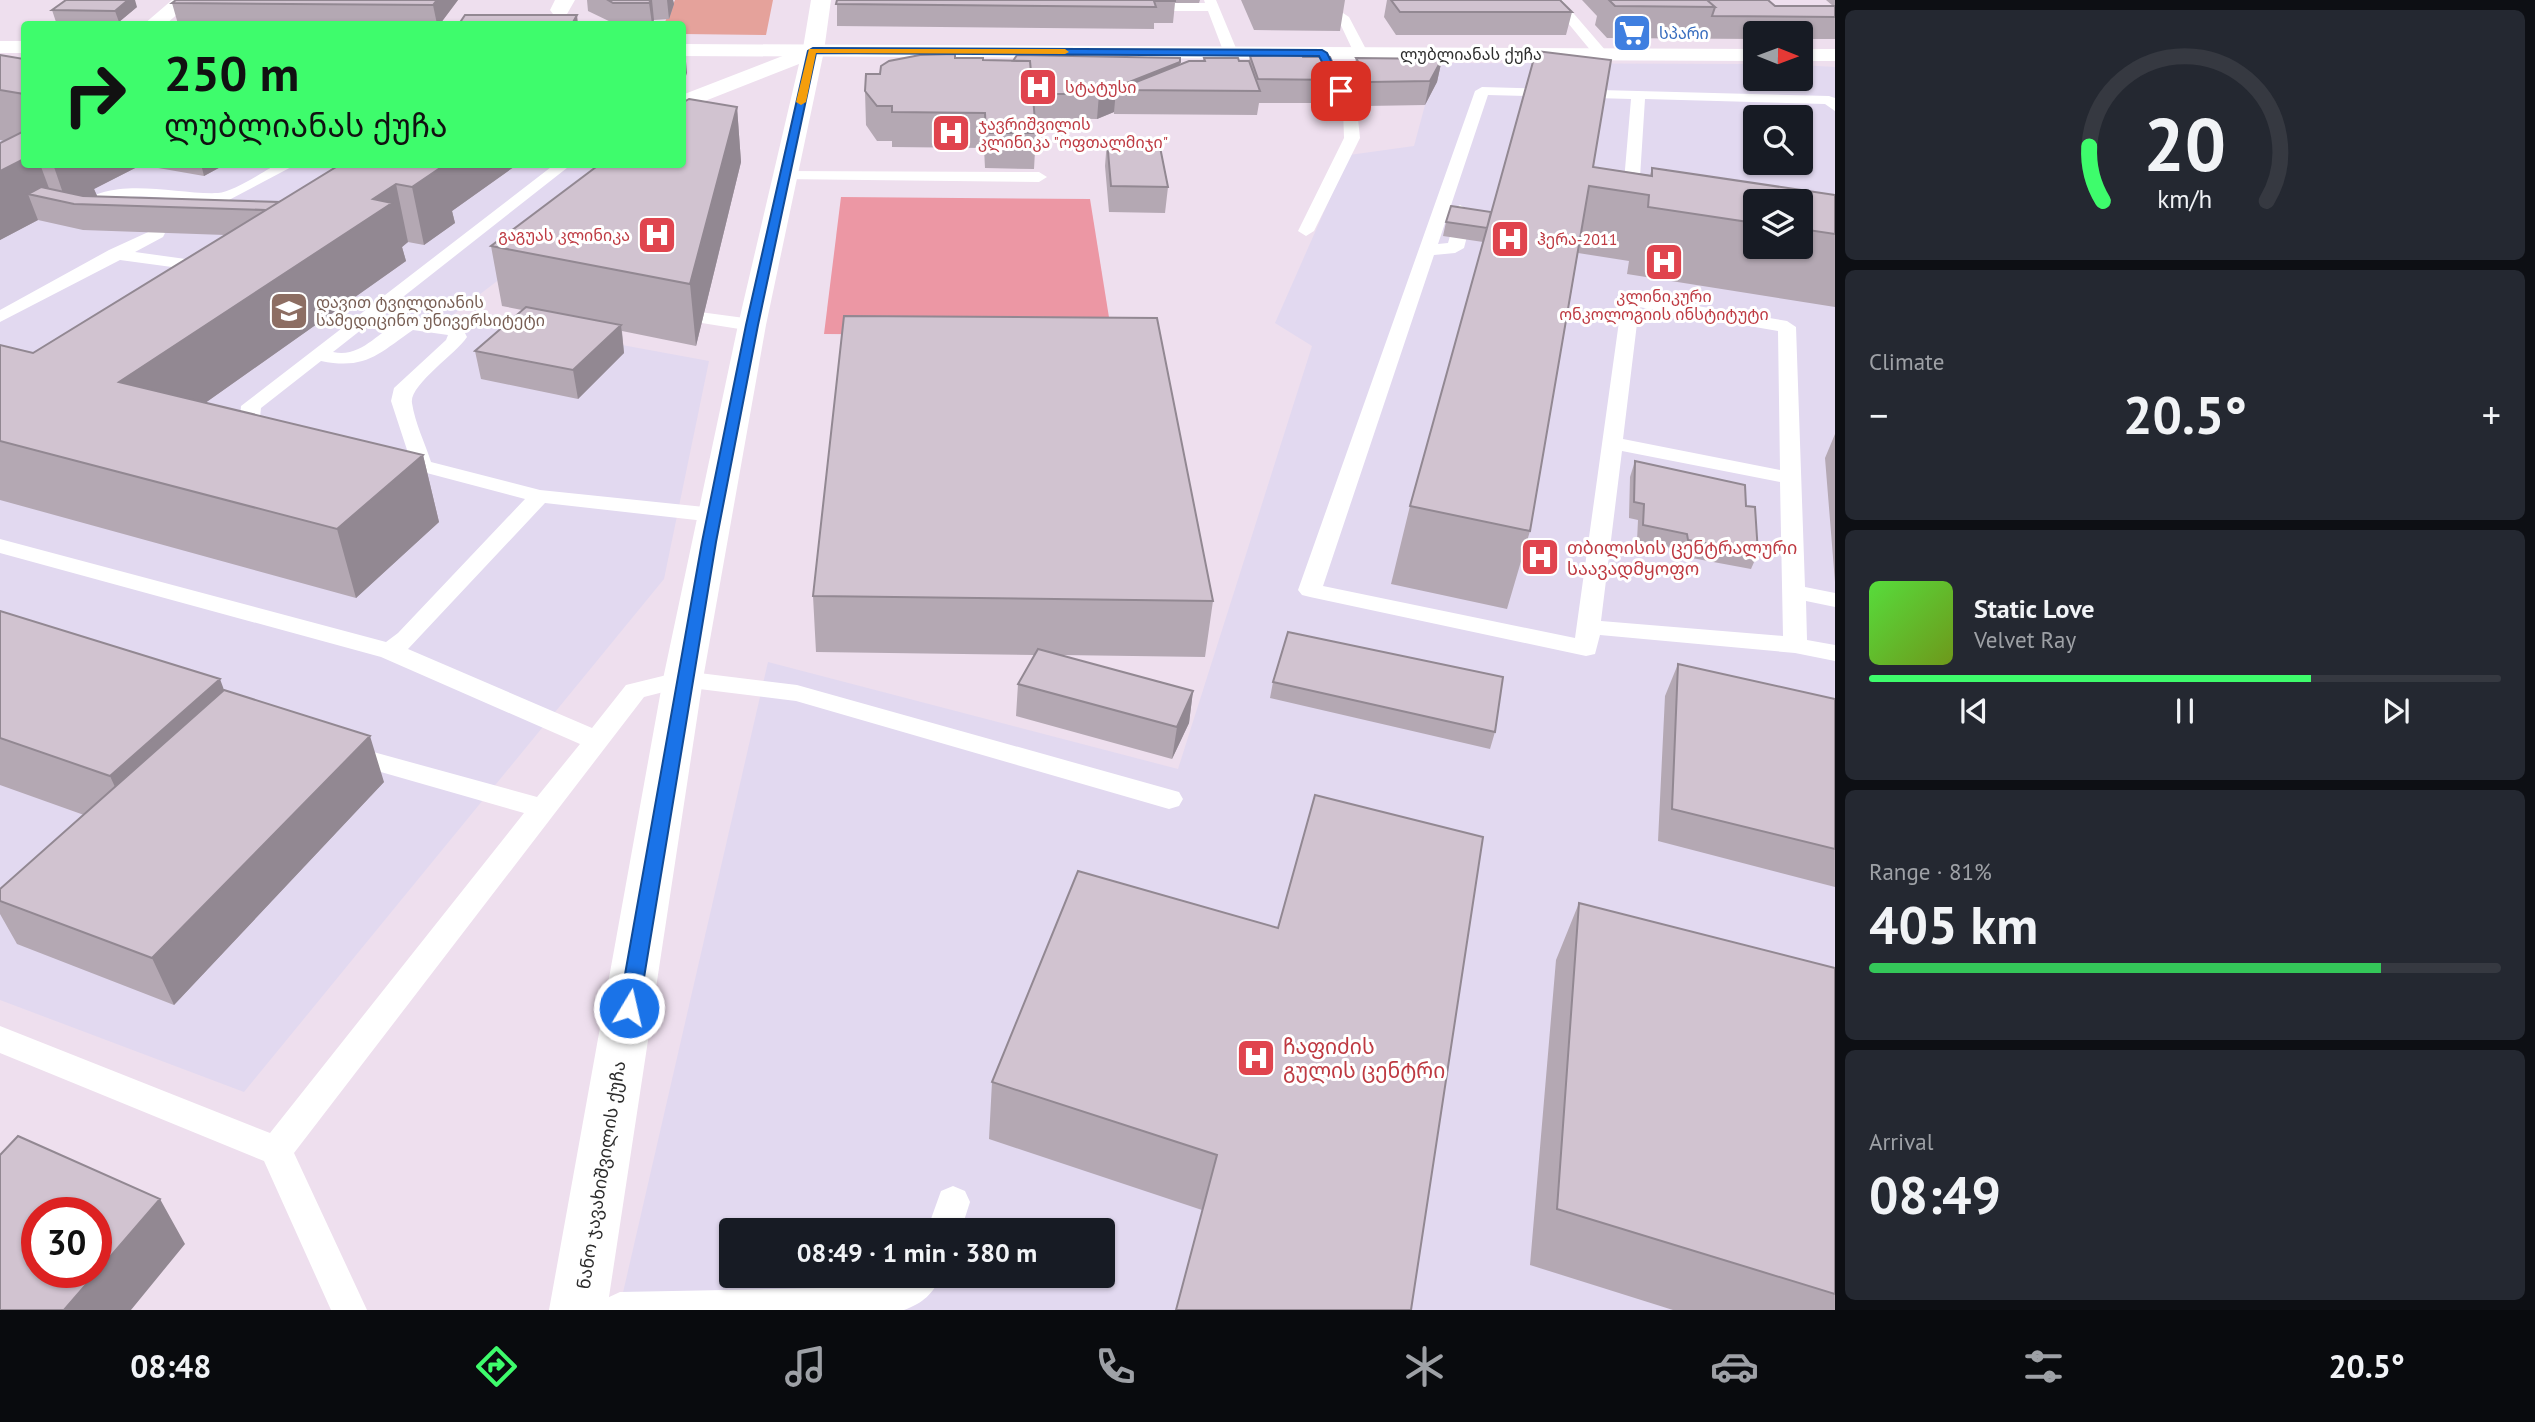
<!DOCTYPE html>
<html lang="en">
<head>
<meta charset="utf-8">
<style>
  body { margin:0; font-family:"PT Sans","Noto Sans Georgian",sans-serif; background:#242831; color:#f1f3f6; height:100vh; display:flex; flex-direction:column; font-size:26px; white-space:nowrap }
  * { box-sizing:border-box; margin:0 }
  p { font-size:23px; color:#9ea1a6 }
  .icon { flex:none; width:38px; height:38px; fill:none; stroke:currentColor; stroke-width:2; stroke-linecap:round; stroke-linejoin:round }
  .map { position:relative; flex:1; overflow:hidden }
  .side { display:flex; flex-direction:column; gap:10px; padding:10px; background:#0d0f14; width:700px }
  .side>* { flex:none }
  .banner { position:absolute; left:21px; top:21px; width:665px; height:147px; border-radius:7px; box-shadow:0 2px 5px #0004; background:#3efc6c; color:#111; overflow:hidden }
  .needle { width:46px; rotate:91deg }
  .tools { position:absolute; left:1743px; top:21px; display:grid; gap:14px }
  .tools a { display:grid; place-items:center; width:70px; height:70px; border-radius:7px; background:#171b24; box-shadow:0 2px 5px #0004; font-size:35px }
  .speed { position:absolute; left:21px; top:1197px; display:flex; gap:14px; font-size:35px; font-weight:700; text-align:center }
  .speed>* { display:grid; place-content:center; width:91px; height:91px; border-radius:50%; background:#171b24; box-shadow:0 2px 5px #0004; line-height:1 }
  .speed .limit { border:10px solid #d22; background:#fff; color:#111 }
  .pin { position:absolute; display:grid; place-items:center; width:60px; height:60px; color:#fff; margin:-30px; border-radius:14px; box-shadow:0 4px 10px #0006 }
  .me { position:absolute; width:77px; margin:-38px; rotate:9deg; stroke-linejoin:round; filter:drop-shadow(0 0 5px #0008) }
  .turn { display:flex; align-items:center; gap:24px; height:147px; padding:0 28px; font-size:32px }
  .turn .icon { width:91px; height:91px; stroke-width:2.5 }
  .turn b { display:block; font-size:49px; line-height:60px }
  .big { font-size:52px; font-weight:600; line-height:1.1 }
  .side .card { flex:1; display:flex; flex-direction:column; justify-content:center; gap:10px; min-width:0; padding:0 24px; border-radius:10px; background:#242831 }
  .side .dial { align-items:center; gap:0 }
  .dial svg { height:182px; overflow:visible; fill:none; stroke:#363941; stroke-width:7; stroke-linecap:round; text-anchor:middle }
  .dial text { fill:#f1f3f6; stroke:none }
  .song { display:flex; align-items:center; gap:21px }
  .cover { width:84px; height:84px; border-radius:10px; background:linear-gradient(135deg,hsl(110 70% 55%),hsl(80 70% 35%)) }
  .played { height:7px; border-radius:4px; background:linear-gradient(90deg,#3efc6c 70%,#363941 70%) }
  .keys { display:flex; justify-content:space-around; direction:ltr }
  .heat { display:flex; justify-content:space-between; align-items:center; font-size:38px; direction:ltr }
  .charge { height:10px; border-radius:5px; background:linear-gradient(90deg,#34c759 81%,#363941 0) }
  .trip { position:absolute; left:719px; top:1218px; width:396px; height:70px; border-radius:7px; background:#171b24; box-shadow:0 2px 5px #0004; font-weight:600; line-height:70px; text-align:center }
  .menu { display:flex; height:112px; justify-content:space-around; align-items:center; background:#090b0e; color:#9ea1a6 }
  .menu .icon { width:49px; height:49px }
  .menu .active { color:#3efc6c }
  .menu b { font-size:32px; color:#f1f3f6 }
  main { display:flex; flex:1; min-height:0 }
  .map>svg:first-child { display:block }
</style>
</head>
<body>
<main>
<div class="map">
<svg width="1835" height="1310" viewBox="0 0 1835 1310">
  <rect width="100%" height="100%" fill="#eedfee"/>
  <!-- medical -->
  <path fill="#e2d9f0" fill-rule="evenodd" d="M0 58 24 59V164L649 165 454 314 709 361 664 579 244 1092 0 1000Z
    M1434 63 1755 64V79H1801V65L1835 67V1310H619L768 662 1178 769 1312 346 1275 323 1349 155 1414 146 1425 105 1437 82ZM1755 117H1801V163H1755ZM1755 201H1801V247H1755ZM732 1230H1102V1276H732Z"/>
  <!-- green -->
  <path fill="#e5a29b" d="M675 0H773L766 35 683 34 682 24H664Z"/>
  <!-- pitch -->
  <path fill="#ec97a4" d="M841 197 1090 199 1112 336 824 334Z"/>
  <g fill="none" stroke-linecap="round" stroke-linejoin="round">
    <!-- lane -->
    <path fill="#fff" fill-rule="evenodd" d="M1204 0H1216L1238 53 1235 79H1225L1223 76 1224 53 1208 11H1141L1135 7 1141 3H1205Z
      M1549 0H1562L1606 51V57H1596Z
      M1343 13 1349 17 1368 53 1366 56 1361 57 1354 53 1337 17Z
      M1326 56 1333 60 1357 109 1360 138 1314 231 1306 236 1298 231 1344 138 1343 109 1319 60Z
      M1482 87 1829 96 1835 98V111L1825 104 1645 99 1639 193 1631 198 1623 193 1631 99 1488 95 1438 244 1448 243 1456 215 1452 210 1460 205 1473 213 1464 248 1455 253 1434 255 1323 586 1575 638 1622 300 1631 295 1787 321 1796 327 1805 587 1835 593V607L1806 601 1807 640 1835 645V661L1795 653 1600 635 1595 654 1586 656 1310 597 1302 595 1298 590 1475 91ZM1639 307 1778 331 1780 470 1623 439ZM1622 451 1780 482 1783 636 1601 621Z
      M277 164H297L210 210 204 208 202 205 204 202C179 200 138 192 114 200 102 204 92 214 79 217L71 212C106 172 173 195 218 193 233 192 263 172 277 164Z
      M555 164H572L333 352C362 358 377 332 401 321 419 313 444 323 462 327L467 337C456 354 409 385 412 403 415 423 425 443 431 462L540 490 714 508 722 510 725 515 722 520 714 522 545 503 408 649 592 728 626 685 683 671 797 685 1179 792 1183 799 1179 806 1169 809 796 701 683 687 644 697 294 1153 367 1310H331L264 1161 0 1053V1026L270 1133 524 813 339 760 335 754 339 748 348 745 537 797 580 744 381 657 0 553V539L386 642 398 633 525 499 385 462 382 458 385 454 392 452 409 456 391 401 394 388 446 340 448 335 413 330C378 354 366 370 321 361L261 408 260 417 282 425 285 429 282 433 275 435 243 424 240 420 241 406Z
      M785 171 1039 172 1047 177 1039 182 779 179 777 176Z
      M157 228 165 233 163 237 135 252 200 261 203 265 200 269 194 270 120 260 0 322V310L109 250Z
      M670 308 752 319 761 325 752 331 664 317 661 313Z
      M953 1186 965 1191 970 1202 961 1230H927L941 1191Z
      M899 1276H941C933 1294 923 1303 904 1310H602L607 1298 620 1292 873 1287Z"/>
    <!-- street -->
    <path fill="#fff" fill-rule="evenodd" d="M172 0H194L166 24H144Z
      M555 0H575L567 14H553L550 10Z
      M811 0H831L824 51 766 325 703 679 607 1310H549L663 679 738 325 799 64 682 110V95L803 48Z"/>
    <!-- secondary -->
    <path fill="#fff" fill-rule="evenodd" d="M0 41H24V53H0Z
      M682 44 1755 49V61L682 56Z
      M1801 49H1835V61H1801Z"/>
  </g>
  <!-- wall -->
  <path fill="#b4a8b3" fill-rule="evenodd" d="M176 0H458L440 24H178L172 3Z
    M587 0H673L674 4 669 19 654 20 652 24H615L588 11Z
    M837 0H1200L1199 3H1175L1173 23H1154V29L837 26Z
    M1241 0H1345L1340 31 1254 30Z
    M1387 0H1560L1572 12 1566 35H1396L1384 17Z
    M1582 0H1768L1775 6H1833L1826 0H1835V39H1801V33H1755V39L1607 38 1595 25 1597 16Z
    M137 7 119 22H56L52 10Z
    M465 15 578 24H459Z
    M0 55 24 59V164H226L204 176 141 165 94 189 97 196 279 202 518 164 452 211 455 223 424 245 408 242 402 247 406 261 205 403 423 455 439 522 356 598 0 500V345L33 353 225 235 83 230 38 220 0 240V143L4 141 0 140Z
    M1250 56 1303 57 1341 80 1337 103H1259L1257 115 1114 114V112L1097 119 1035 118 1036 133 1034 169 985 168 984 148 892 147V141H877L866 125 865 91 880 74 955 58 983 60 1180 64 1203 61 1204 58 1249 61Z
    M1356 58 1442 59 1437 82 1425 105 1366 106 1352 81Z
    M737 107 741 162 696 346 622 331 624 353 578 399 481 379 475 351 522 310 502 306 491 246Z
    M1107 140 1168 187 1165 213 1109 212 1105 166Z
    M1593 167 1650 175 1652 168 1835 195V307L1627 274 1629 261 1578 253 1530 531 1507 609 1391 584 1410 506 1483 242 1443 236 1446 222 1491 212ZM1755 201H1801V247H1755Z
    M1835 434V582L1825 458Z
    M1635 461 1746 506 1758 553 1751 569 1681 556V550L1637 541 1638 520 1629 518 1630 477Z
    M813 596 1213 601 1205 657 1061 655 1193 691 1189 723 1172 759 1016 716 1018 684 1034 655 816 652Z
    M0 611 224 690 384 782 174 1005 17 944 0 914V889L84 815 0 785Z
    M1678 664 1835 699V887L1658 841 1665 696Z
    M1273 682 1495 732 1490 749 1270 698Z
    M1579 903 1835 968V1310H1673L1530 1265 1556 960Z
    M1278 928 1202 1210 989 1139 992 1082Z"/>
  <!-- shaded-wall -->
  <path fill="#928892" d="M128 0H135L137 7 119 22 115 11Z
    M437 0H458L440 24H437L433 5Z
    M651 0H652L654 20 652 24 649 3Z
    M667 0H673L674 4 669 19Z
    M577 15 578 24H572Z
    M685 50 687 73 682 87V57Z
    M1442 59 1437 82 1425 105 1430 81Z
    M1180 62 1178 86 1116 90 1114 112 1097 119 1099 94Z
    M737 107 741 162 696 346 690 284Z
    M24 159V164H40L53 199 28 194 38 220 0 240V171Z
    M53 164H141V165L94 189 98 198 66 202Z
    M201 164H226L204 176Z
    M428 164H518L452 211 455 223 424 245 412 187Z
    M396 184 408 242 402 247 406 261 143 447 119 382 373 199Z
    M621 325 624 353 578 399 573 370Z
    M423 455 439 522 356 598 337 529Z
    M220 679 241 736 136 833 110 776Z
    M1193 691 1189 723 1172 759 1177 727Z
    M370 736 384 782 174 1005 152 958Z
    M160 1199 185 1244 131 1310H64Z"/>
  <!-- building -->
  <path fill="#d1c3d0" stroke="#928892" stroke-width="2" fill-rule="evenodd" d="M66 0H128L115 11 52 10Z
    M176 0H437L433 5 172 3Z
    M608 0H651L649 3H613Z
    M837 0H1175V1H1154L1156 7 836 4Z
    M1391 0H1560L1572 12H1400Z
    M1609 0H1707L1715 7 1615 6Z
    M1707 0H1768L1775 6H1835V17L1712 16 1715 7Z
    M465 15H577L572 24H459Z
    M1536 51 1611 60 1593 167 1652 176V168L1835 195V234L1801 229V201H1755V223L1648 207 1649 195 1589 186 1530 531 1410 506Z
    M955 54V58H983V60L1030 61 1036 133H986L985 113 892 112V106H877L865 91 866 74H880L881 66 889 61 920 55Z
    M1302 54 1303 57H1330L1341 80 1258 79 1250 56Z
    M0 55 24 59V94L0 90Z
    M1017 55 1180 58V62L1099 94H1033L1030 61H1013Z
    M1204 58H1238L1239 61H1249L1260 91 1116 90 1189 61H1205Z
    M1356 58 1442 59 1430 81 1370 82Z
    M689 99 737 107 690 284 491 246 600 164H682V103Z
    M24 131V159L0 171V143Z
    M1107 140 1159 142 1168 187 1111 186Z
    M341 164H436L443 166 412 187 396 184 373 199 392 203 119 382 423 455 337 529 0 441V345L33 353Z
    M41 187 83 196 279 202 266 210 74 204 28 194Z
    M1451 206 1491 212 1487 228 1446 222Z
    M526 307 621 325 573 370 475 351Z
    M844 316 1157 318 1213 601 813 596Z
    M1635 461 1745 485 1746 506 1755 507 1758 553 1688 540 1687 534 1643 525 1644 504 1634 502Z
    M0 611 220 679 110 776 0 738Z
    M1288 632 1503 677 1495 732 1273 682Z
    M1038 649 1193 691 1177 727 1018 684Z
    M1678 664 1835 699V849L1672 809Z
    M224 690 370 736 152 958 0 901V889Z
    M1315 795 1483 837 1411 1310H1176L1217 1155 992 1082 1078 871 1278 928Z
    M1579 903 1835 968V1294L1557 1209Z
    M18 1136 160 1199 64 1310H0V1155ZM37 1213H96V1272H37Z"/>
  <!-- route -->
  <path fill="#1a73e8" stroke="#114b97" stroke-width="2" d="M813 48 1322 50 1327 53 1346 91 1338 93 1319 56 816 53 758 325 716 542 639 1008 636 1014 629 1016 621 1014 619 1008 702 542 746 325 808 51Z"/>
  <!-- slow -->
  <path fill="#f59e0b" d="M809 49H1065L1069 52 1065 54 816 53 806 102 801 105 796 102Z"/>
  <!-- icons -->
  <defs>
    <g id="supermarket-square" transform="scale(2.0125)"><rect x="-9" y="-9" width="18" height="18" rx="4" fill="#3f7fe0" stroke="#fff"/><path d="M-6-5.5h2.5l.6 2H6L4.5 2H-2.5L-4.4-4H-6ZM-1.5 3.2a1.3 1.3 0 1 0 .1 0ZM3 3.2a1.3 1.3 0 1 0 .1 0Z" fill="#fff"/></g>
    <g id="hospital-square" transform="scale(2.0125)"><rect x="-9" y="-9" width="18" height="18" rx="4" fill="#e0444e" stroke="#fff"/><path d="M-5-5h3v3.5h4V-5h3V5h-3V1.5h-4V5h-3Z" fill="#fff"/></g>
    <g id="university-square" transform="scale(2.0125)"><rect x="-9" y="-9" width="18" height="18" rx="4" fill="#8d6e63" stroke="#fff"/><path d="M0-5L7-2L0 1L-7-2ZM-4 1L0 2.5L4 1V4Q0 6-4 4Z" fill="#fff"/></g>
  </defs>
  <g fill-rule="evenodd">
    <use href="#supermarket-square" x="1632" y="33"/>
    <use href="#hospital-square" x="1038" y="87"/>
    <use href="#hospital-square" x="951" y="133"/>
    <use href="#hospital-square" x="657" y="235"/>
    <use href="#hospital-square" x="1510" y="239"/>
    <use href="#hospital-square" x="1664" y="262"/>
    <use href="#university-square" x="289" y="311"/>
    <use href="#hospital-square" x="1540" y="557"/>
    <use href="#hospital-square" x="1256" y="1058"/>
  </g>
  <g text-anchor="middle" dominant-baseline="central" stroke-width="6" stroke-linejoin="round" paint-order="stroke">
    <!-- far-shop labels -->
    <g font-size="16" fill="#366cbe" stroke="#fff" text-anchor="start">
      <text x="1659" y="33">სპარი</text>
    </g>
    <!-- far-street labels -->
    <g font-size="16" fill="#2d2d2d" stroke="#fff">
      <text x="1471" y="54">ლუბლიანას ქუჩა</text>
    </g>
    <!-- far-health labels -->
    <g font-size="16" fill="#be3a42" stroke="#fff" text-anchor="start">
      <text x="1065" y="87">სტატუსი</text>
      <text x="978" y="124">ჯავრიშვილის<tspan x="978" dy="18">კლინიკა "ოფთალმიჯი"</tspan></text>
      <text x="630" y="235" text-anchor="end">გაგუას კლინიკა</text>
      <text x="1537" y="239">ჰერა-2011</text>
      <text x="1664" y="296" text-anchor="middle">კლინიკური<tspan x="1664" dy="18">ონკოლოგიის ინსტიტუტი</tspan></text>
    </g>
    <!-- far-education labels -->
    <g font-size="16" fill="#785e54" stroke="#fff" text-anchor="start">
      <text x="316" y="302">დავით ტვილდიანის<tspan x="316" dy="18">სამედიცინო უნივერსიტეტი</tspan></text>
    </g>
    <!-- health labels -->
    <g font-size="18" fill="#be3a42" stroke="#fff" text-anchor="start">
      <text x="1567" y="547">თბილისის ცენტრალური<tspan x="1567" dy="21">საავადმყოფო</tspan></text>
    </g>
    <!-- street labels -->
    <g font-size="18" fill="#2d2d2d" stroke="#fff">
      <text transform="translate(601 1175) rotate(-81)">ნანო ჯავახიშვილის ქუჩა</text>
    </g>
    <!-- near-health labels -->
    <g font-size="21" fill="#be3a42" stroke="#fff" text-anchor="start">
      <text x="1283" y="1046">ჩაფიძის<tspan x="1283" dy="24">გულის ცენტრი</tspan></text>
    </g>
  </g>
</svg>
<div class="tools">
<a><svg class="needle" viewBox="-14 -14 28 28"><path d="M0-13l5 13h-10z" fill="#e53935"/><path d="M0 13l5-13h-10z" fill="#9ea1a6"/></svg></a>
<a><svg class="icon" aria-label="search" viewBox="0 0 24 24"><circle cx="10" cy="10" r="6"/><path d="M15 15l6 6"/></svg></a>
<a><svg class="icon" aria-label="layers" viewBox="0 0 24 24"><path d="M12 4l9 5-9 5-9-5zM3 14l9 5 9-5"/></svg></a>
</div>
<div class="speed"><div class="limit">30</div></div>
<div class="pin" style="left:1341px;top:91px;background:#d93025"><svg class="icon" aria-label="arrive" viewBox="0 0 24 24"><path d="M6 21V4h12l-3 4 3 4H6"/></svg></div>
<svg class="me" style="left:629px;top:1008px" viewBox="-20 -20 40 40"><circle r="17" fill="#1a73e8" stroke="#fff" stroke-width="3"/><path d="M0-11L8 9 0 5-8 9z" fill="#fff"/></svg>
<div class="trip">08:49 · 1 min · 380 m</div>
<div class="banner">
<div class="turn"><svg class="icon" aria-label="right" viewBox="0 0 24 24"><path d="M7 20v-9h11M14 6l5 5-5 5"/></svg><div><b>250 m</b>ლუბლიანას ქუჩა</div></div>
</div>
</div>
<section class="side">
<div class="card dial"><svg viewBox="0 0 100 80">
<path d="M14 69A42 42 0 1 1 86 69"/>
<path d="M14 69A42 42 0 0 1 8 45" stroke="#3efc6c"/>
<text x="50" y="56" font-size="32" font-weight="700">20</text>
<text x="50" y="72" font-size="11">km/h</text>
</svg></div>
<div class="card"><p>Climate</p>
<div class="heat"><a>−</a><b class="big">20.5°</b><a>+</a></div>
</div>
<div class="card">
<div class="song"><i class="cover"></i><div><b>Static Love</b><p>Velvet Ray</p></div></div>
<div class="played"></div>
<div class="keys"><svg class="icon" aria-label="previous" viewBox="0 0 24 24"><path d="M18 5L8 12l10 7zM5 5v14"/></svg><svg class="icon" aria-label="pause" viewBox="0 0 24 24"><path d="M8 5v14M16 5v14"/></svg><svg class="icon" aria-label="next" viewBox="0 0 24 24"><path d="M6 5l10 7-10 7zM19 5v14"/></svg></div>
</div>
<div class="card"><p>Range · 81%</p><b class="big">405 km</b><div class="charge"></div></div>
<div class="card"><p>Arrival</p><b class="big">08:49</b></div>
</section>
</main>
<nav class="menu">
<b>08:48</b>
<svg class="icon active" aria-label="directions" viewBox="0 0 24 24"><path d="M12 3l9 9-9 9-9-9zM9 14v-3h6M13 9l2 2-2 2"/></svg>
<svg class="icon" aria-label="music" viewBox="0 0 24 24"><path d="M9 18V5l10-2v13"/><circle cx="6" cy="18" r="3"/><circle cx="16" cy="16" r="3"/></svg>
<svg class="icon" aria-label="phone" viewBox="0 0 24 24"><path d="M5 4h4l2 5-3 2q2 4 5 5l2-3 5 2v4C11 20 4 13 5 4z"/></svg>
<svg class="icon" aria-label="climate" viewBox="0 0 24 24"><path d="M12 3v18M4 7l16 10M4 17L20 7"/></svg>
<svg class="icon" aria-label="car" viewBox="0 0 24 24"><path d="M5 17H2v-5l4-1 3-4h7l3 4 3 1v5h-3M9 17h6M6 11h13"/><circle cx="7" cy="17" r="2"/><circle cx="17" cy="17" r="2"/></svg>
<svg class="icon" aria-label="filters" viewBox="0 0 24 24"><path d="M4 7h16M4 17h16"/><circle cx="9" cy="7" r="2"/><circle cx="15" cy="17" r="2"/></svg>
<b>20.5°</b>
</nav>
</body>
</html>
